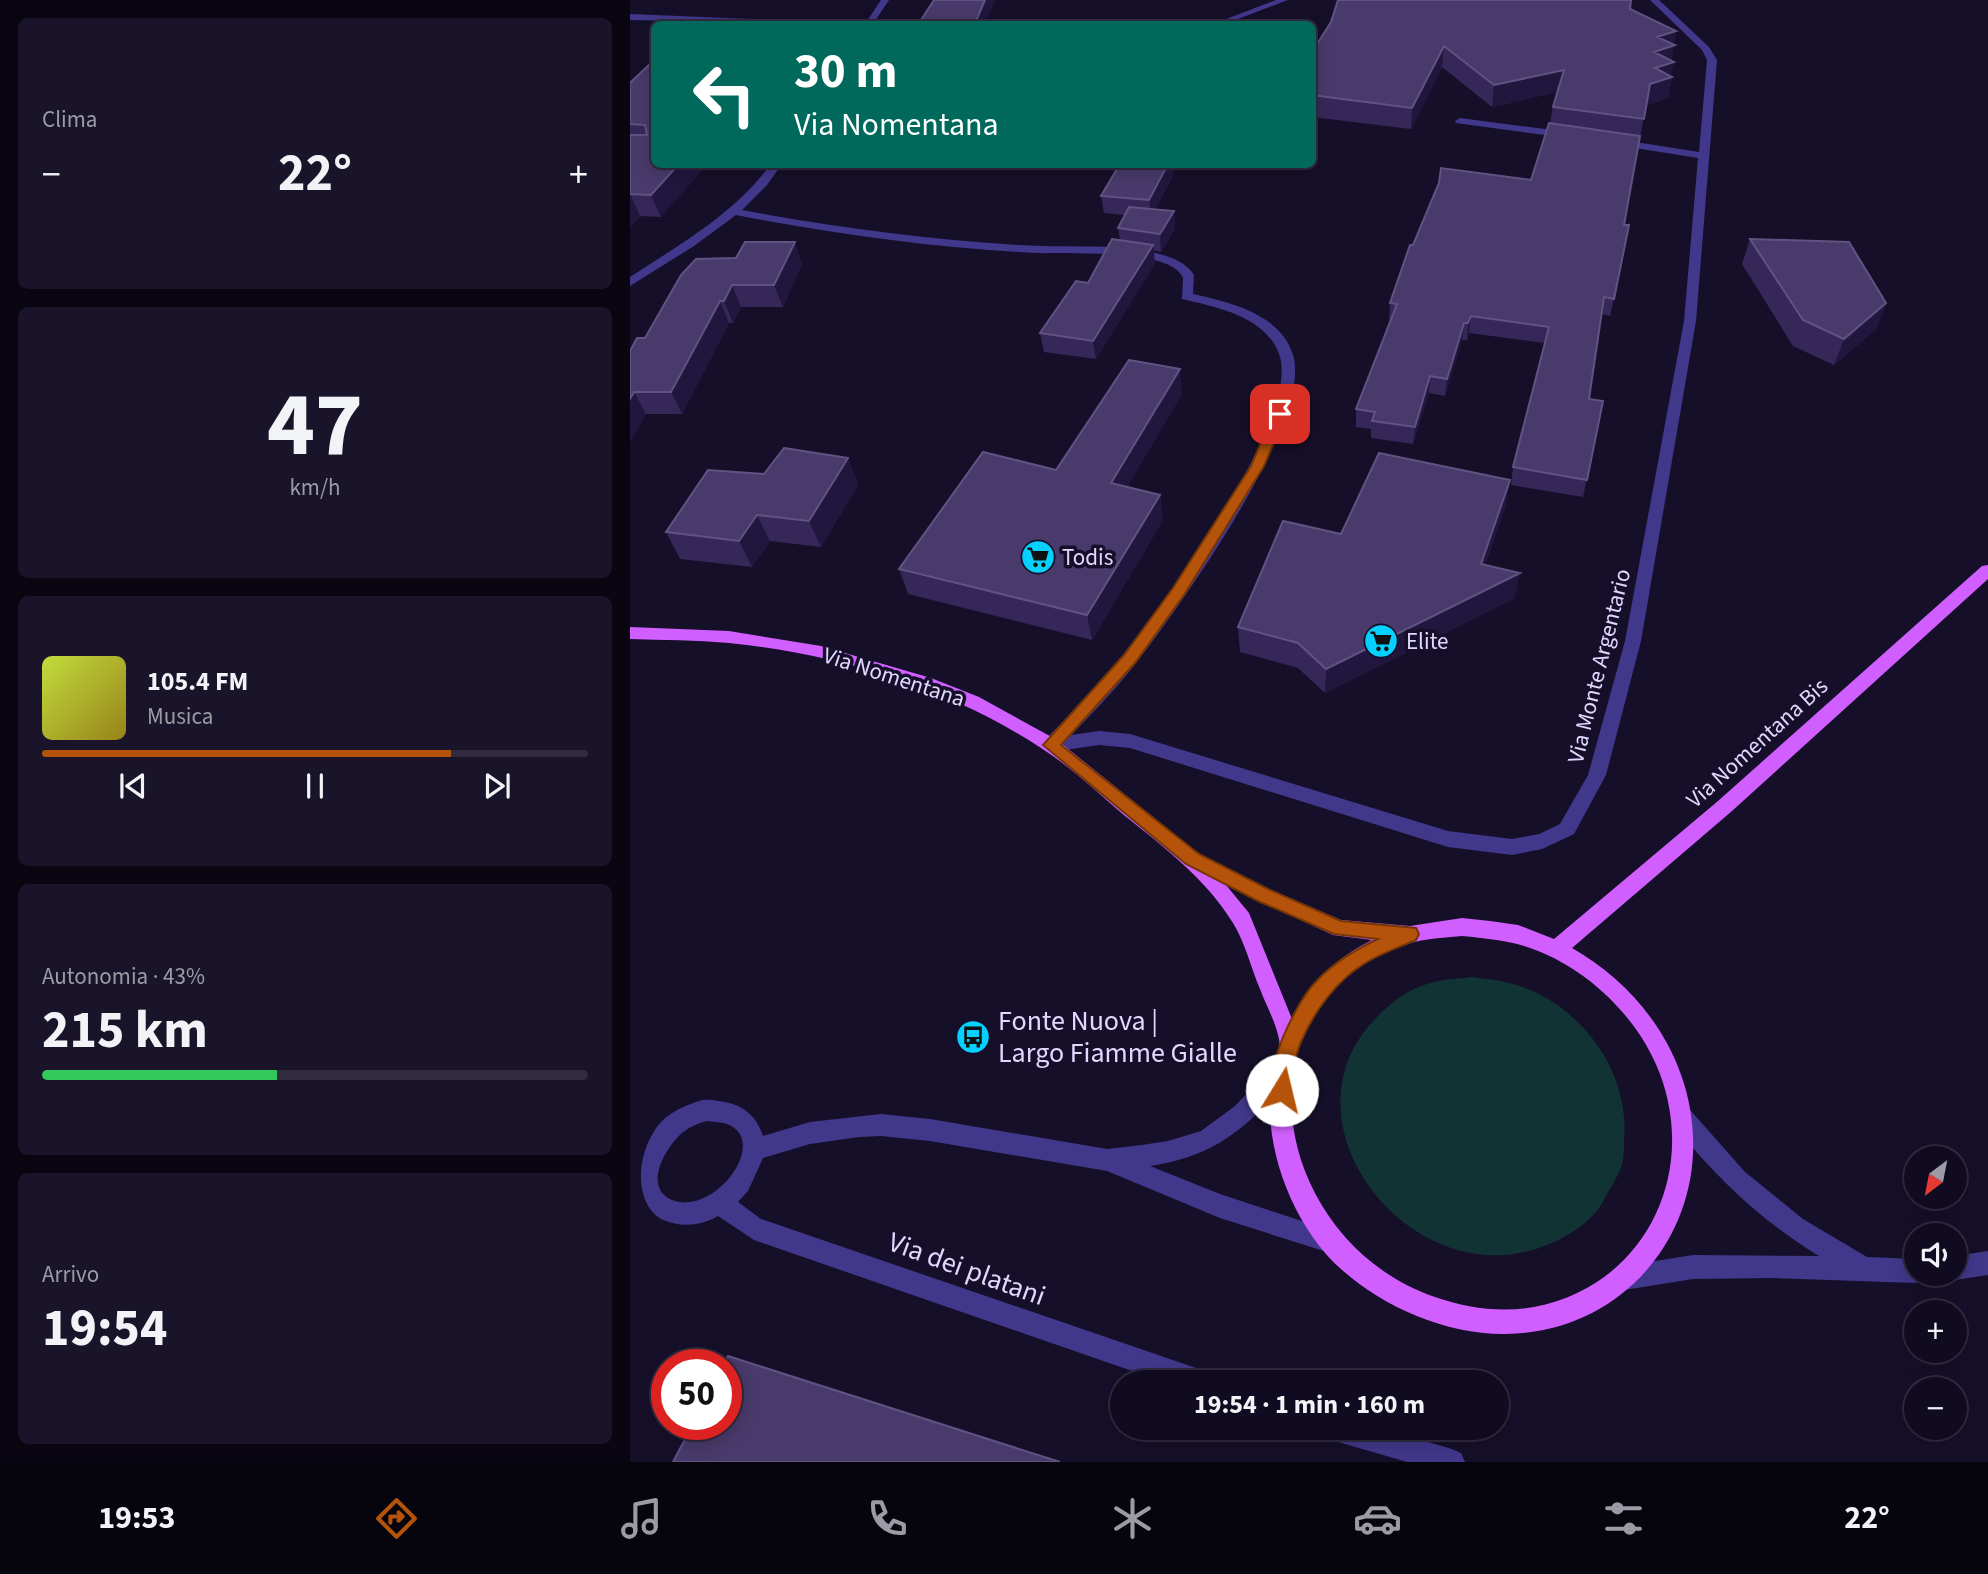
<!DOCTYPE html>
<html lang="it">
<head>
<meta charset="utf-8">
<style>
  body { margin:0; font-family:"Source Sans 3",sans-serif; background:#191429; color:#f1f3f6; height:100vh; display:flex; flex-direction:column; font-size:26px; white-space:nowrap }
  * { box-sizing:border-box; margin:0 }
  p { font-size:23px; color:#9c9ba5 }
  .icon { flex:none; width:38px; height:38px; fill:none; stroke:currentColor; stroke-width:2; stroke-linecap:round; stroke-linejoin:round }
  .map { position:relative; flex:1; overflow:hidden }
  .side { display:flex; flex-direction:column; gap:18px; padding:18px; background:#090612; width:630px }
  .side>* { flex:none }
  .hud { position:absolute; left:21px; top:21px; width:665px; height:147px; border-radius:10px; box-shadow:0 4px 18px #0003,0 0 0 2px #302b3e; background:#00695c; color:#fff; overflow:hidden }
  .needle { width:46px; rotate:212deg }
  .tools { position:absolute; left:1274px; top:1146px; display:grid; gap:14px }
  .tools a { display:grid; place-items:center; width:63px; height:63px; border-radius:50%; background:#100b20; box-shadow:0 4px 18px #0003,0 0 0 2px #302b3e; font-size:35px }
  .speed { position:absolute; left:21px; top:1349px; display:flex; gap:14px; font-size:35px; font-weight:700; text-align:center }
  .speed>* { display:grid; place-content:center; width:91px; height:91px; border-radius:50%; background:#100b20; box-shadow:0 4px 18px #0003,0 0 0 2px #302b3e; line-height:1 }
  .speed .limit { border:10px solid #d22; background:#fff; color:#111 }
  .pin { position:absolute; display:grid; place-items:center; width:60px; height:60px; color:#fff; margin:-30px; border-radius:14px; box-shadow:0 4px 10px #0006 }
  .me { position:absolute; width:77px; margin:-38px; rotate:9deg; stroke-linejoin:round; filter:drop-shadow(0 0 5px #0008) }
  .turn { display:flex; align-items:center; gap:24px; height:147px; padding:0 28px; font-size:32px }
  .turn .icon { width:91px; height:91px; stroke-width:2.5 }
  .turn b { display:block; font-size:49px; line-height:60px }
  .big { font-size:52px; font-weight:700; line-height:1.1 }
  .side .widget { flex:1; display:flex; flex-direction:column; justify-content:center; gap:10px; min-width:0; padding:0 24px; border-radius:10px; background:#191429 }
  .side .dial { align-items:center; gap:0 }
  .dial b { font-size:91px; line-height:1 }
  .song { display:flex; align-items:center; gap:21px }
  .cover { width:84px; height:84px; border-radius:10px; background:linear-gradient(135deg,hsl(70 70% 55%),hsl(50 70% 35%)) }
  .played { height:7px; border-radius:4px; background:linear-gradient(90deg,#b45309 75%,#302b3e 75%) }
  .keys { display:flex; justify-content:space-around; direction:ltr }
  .heat { display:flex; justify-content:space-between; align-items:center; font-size:38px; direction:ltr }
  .charge { height:10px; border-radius:5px; background:linear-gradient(90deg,#34c759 43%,#302b3e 0) }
  .trip { position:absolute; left:480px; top:1370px; width:399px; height:70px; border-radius:35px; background:#100b20; box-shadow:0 4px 18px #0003,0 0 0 2px #302b3e; font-weight:700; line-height:70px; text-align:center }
  .menu { display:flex; height:112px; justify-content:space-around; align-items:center; background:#06040d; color:#9c9ba5 }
  .menu .icon { width:49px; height:49px }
  .menu .current { color:#b45309 }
  .menu b { font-size:32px; color:#f1f3f6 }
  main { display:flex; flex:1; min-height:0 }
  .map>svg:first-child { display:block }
</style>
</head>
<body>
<main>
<section class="side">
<div class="widget"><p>Clima</p>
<div class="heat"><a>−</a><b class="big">22°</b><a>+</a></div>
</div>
<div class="widget dial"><b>47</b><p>km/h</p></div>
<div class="widget">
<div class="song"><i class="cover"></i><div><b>105.4 FM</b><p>Musica</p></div></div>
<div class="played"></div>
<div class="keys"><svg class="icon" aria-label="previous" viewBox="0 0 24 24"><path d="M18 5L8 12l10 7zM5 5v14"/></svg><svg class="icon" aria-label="pause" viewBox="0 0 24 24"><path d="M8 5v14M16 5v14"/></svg><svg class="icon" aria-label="next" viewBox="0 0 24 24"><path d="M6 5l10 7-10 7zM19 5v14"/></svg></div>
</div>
<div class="widget"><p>Autonomia · 43%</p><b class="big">215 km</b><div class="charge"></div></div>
<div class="widget"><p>Arrivo</p><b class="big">19:54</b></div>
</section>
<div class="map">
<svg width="1358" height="1462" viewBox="0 0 1358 1462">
  <rect width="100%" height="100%" fill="#160f2a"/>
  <!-- green -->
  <path fill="#123334" d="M842 977C855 979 870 980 883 984 950 1003 1000 1071 994 1139 994 1147 994 1158 992 1165 988 1177 980 1188 975 1198 963 1223 934 1239 909 1248 778 1293 644 1120 747 1017 761 1002 779 989 800 983 813 979 828 979 842 977Z"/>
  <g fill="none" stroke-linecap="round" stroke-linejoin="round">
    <!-- minor -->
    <path fill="#42388b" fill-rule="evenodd" d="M251 0H259L243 24H235Z
      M646 0H658L595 24H583Z
      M1020 0H1029L1079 47 1087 60 1066 321 1011 641 976 775 944 834 912 849 882 855 818 847 500 748 469 745 421 752 415 750 412 745 415 740C439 715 465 690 487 662 529 611 673 417 649 354 635 316 586 307 552 299L553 278C547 264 525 260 511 257 471 251 429 255 388 252 294 246 199 233 106 215L64 246 0 286V277C52 243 104 214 141 164H152L137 185 112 210C203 227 296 239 389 245 430 248 471 244 512 250 531 254 553 258 564 275L563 294C599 302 651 314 663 355 684 422 542 618 499 672 481 694 461 715 441 735L469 731 500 734 818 831 882 839 909 834 930 824 958 775 995 641 1054 321 1068 158 986 145 981 142 986 139 1069 152 1077 60 1072 50Z
      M0 14 169 21 174 24 0 20Z
      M830 118 937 132 942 135 937 138 826 123 825 121Z
      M652 1061 660 1064 663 1071 660 1078C617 1128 586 1156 520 1166L590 1194 708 1233 712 1241 708 1249 700 1253 590 1218 477 1171 300 1141 251 1136 229 1137 180 1144 133 1158 118 1191 108 1202 131 1219 569 1369 578 1373 581 1382H534L124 1240 88 1216C71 1226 50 1228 31 1219 0 1200 8 1144 34 1119 44 1110 61 1103 73 1100 80 1099 88 1101 95 1102 115 1106 127 1117 133 1136L180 1122 251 1114 300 1119 477 1149 512 1145 538 1141 571 1131 605 1106 644 1064ZM76 1121C83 1122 91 1122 97 1124 141 1141 84 1217 42 1200 12 1187 36 1147 52 1133 59 1127 67 1124 76 1121Z
      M1053 1108 1061 1111 1115 1172 1173 1219 1237 1257 1286 1259V1274H1297L1294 1279 1286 1283 1142 1278 1063 1279 994 1290 986 1286 982 1278 986 1270 994 1266 1063 1255 1189 1256C1130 1220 1089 1180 1045 1127L1042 1119 1045 1111Z
      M1358 1251V1275L1325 1280 1317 1276 1316 1274H1325V1256Z
      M692 1428H750L822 1449 831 1453 835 1462H777L705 1441 696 1437Z"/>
    <!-- major -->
    <path fill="#d15fff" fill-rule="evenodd" d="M1358 565V579L1102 811 942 948C1016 990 1067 1067 1063 1154 1058 1255 978 1333 876 1334 818 1335 755 1308 712 1270 667 1230 638 1160 640 1101 640 1084 652 1051 649 1039 646 1023 636 1005 630 989 621 968 615 942 603 923 576 879 534 847 495 816 468 793 441 767 411 748 320 688 207 654 99 643 66 640 33 640 0 639V627L99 631 191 646 301 678 349 697 427 740 569 854 641 890 711 920 780 926 832 918 860 921 888 925 924 939 1088 801 1352 566ZM596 885 703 935 742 940C706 958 680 983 662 1019L619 913ZM832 936C861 939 886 941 913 953 964 975 1010 1021 1030 1074 1068 1176 1014 1286 904 1307 871 1313 837 1308 805 1297 648 1244 597 1016 768 947 788 939 810 938 832 936Z"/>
  </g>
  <!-- wall -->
  <path fill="#362759" d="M304 0 355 24H292L291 20Z
    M1000 9 1046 31 1041 61V76L1042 77 1038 98 1016 105 994 225 984 299 980 316 971 314 959 399 973 401 953 497 881 485 883 467 915 343 839 333 837 340H832L815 396 799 393 783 444 741 438V429L726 427V409L761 320H759L760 303 783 245 901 180 920 123 923 107 927 92 862 107 812 67 781 129 682 117V52Z
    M24 60 31 217 10 216 0 227V83Z
    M490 164H542L543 175 525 210 544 211 545 229 531 252 523 250 525 263 466 359 414 352 410 333 458 283 490 240 488 228 495 215 474 213 471 196Z
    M1120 239 1256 303 1246 329 1204 365 1163 346 1112 264Z
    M172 263 153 307H111L103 323H99L52 414H16L0 442V351L15 338 51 275Z
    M552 394 497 487 530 495 533 520 462 640 278 594 269 569 426 470Z
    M218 458 228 485 191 547 140 541 122 567 50 559 36 532 134 474Z
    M876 505 855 565 885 598 695 693 668 668 610 652 608 627Z"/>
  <!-- shaded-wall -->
  <path fill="#21163e" d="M355 0H365L355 24H347L346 21Z
    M1046 31 1041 63 1044 62 1040 77H1042L1038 98 1016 105 1020 84 1019 73 1027 37Z
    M814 46 812 67 781 129 782 108Z
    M934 70 931 91 862 107 864 85Z
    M49 164H78L31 217 21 195Z
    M538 164H542L543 175 521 217 519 200Z
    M0 194 10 216 0 227Z
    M544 211 545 229 531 252 530 234Z
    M165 242 172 263 153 307 144 285Z
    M523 245 525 263 466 359 463 341Z
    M102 285 111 307 103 323 94 301Z
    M90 301 99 323 52 414 41 392Z
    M1256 303 1246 329 1204 365 1214 339Z
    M841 316 839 333 837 340 838 323Z
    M834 323 832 340 815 396 817 379Z
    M550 369 552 394 485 508 481 483Z
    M800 376 799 393 783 444 785 427Z
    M4 392 16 414 0 442V399Z
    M218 458 228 485 191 547 179 521Z
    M880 480 876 505 847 589 851 564Z
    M530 495 533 520 462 640 457 615Z
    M127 515 140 541 122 567 109 541Z
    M890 573 885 598 695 693 696 669Z"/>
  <!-- building -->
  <path fill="#483a6a" stroke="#605382" stroke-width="2" d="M304 0H355L346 21 291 20Z
    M708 0H1001L1000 9 1046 31 1027 37 1045 45 1024 52 1044 62 1025 68 1042 77 1020 84 1014 119 923 107 934 70 864 85 814 46 782 108 682 95V52L701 22Z
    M63 23 105 24H62Z
    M24 60V164H49L21 195 0 194V135H17L15 125 0 124V83Z
    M919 123 1010 136 994 225H999L984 299 974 297 959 399 973 401 957 480 883 467 919 327 841 316 838 323H834L817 379 800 376 785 427 742 421 745 412 726 409 767 304 760 303 780 245H783L809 183 811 168 901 180Z
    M490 164H538L519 200 471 196Z
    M499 207 544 211 530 234 488 228Z
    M482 239 523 245 463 341 410 333 446 281 458 283Z
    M1120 239 1219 242 1256 303 1214 339 1173 320Z
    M115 242H165L144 285H102L94 301H90L41 392H4L0 399V351L7 338H15L51 275 66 259 106 258Z
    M499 360 550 369 481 483 530 495 457 615 269 569 353 452 426 470Z
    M154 448 218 458 179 521 127 515 109 541 36 532 78 470 134 474Z
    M749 453 880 480 851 564 890 573 696 669 668 643 608 627 653 521 711 534Z
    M98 1356 430 1462H43L63 1424H96V1365H93Z"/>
  <!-- route -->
  <path fill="#b45309" stroke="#753606" stroke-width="2" d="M650 410 656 414 634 466 554 595 505 663 431 745 569 854 640 890 711 921 786 928 789 934 786 940C770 947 752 953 737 962 707 979 683 1013 670 1044 663 1061 666 1080 659 1096L652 1099 645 1096C633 1069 664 1008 682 986 699 966 724 950 748 939L704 934 628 901 556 864 413 745 494 655 543 588 621 466 643 414Z"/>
  <!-- icons -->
  <defs>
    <g id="supermarket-disc" transform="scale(1.75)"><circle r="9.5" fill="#04d1ff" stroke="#160f2a"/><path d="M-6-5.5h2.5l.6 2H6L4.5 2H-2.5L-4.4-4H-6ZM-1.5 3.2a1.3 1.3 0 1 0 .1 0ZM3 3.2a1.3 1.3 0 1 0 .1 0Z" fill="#111"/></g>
    <g id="bus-disc" transform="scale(1.75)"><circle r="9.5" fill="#04d1ff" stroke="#160f2a"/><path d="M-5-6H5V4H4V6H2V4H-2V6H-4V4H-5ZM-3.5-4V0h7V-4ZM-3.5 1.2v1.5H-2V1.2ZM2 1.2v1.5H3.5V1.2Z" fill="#111"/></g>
  </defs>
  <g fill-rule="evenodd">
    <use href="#supermarket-disc" x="408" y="557"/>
    <use href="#supermarket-disc" x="751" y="641"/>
    <use href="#bus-disc" x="343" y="1037"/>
  </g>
  <g text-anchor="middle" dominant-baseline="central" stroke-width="7" stroke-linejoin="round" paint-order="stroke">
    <!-- poi labels -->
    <g font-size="23" fill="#e0d8ff" stroke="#160f2a" text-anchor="start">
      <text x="432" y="557">Todis</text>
      <text x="776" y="641">Elite</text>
    </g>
    <!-- street labels -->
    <g font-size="23" fill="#e0d8ff" stroke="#160f2a">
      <text transform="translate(969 666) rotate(-76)">Via Monte Argentario</text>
      <text transform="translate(264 677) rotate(18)">Via Nomentana</text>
      <text transform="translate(1127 743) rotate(-42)">Via Nomentana Bis</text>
    </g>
    <!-- near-poi labels -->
    <g font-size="28" fill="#e0d8ff" stroke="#160f2a" text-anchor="start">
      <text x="368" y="1021">Fonte Nuova |<tspan x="368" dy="32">Largo Fiamme Gialle</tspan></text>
    </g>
    <!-- near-street labels -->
    <g font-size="28" fill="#e0d8ff" stroke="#160f2a">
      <text transform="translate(337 1269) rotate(20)">Via dei platani</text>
    </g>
  </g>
</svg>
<div class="tools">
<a><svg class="needle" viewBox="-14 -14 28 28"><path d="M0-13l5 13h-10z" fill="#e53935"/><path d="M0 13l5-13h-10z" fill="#9c9ba5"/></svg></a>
<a><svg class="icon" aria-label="sound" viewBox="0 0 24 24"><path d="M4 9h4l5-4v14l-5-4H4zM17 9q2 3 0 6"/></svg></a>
<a>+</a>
<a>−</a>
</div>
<div class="speed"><div class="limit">50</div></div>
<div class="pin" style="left:650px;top:414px;background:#d93025"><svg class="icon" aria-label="arrive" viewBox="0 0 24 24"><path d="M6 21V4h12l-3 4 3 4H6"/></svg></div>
<svg class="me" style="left:652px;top:1090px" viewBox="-20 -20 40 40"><circle r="19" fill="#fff"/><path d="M0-13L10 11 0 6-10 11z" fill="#b45309"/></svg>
<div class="trip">19:54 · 1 min · 160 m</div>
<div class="hud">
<div class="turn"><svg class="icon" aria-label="left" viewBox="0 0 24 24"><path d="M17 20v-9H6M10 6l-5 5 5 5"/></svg><div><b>30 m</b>Via Nomentana</div></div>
</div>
</div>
</main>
<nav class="menu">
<b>19:53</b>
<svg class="icon current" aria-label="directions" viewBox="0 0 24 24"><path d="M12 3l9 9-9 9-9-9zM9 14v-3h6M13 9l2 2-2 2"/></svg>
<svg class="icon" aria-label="music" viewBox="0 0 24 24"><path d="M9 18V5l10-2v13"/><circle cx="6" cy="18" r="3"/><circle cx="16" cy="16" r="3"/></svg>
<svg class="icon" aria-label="phone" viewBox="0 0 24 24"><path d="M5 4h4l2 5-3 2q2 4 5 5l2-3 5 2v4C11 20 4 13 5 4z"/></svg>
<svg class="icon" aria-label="climate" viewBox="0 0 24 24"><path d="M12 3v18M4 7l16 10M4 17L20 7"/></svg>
<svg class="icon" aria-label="car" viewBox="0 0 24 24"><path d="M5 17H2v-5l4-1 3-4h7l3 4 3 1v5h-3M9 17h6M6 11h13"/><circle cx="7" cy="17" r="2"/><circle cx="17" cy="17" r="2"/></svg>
<svg class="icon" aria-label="filters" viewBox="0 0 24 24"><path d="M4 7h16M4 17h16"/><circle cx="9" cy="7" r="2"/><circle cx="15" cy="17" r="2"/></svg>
<b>22°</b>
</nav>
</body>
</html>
